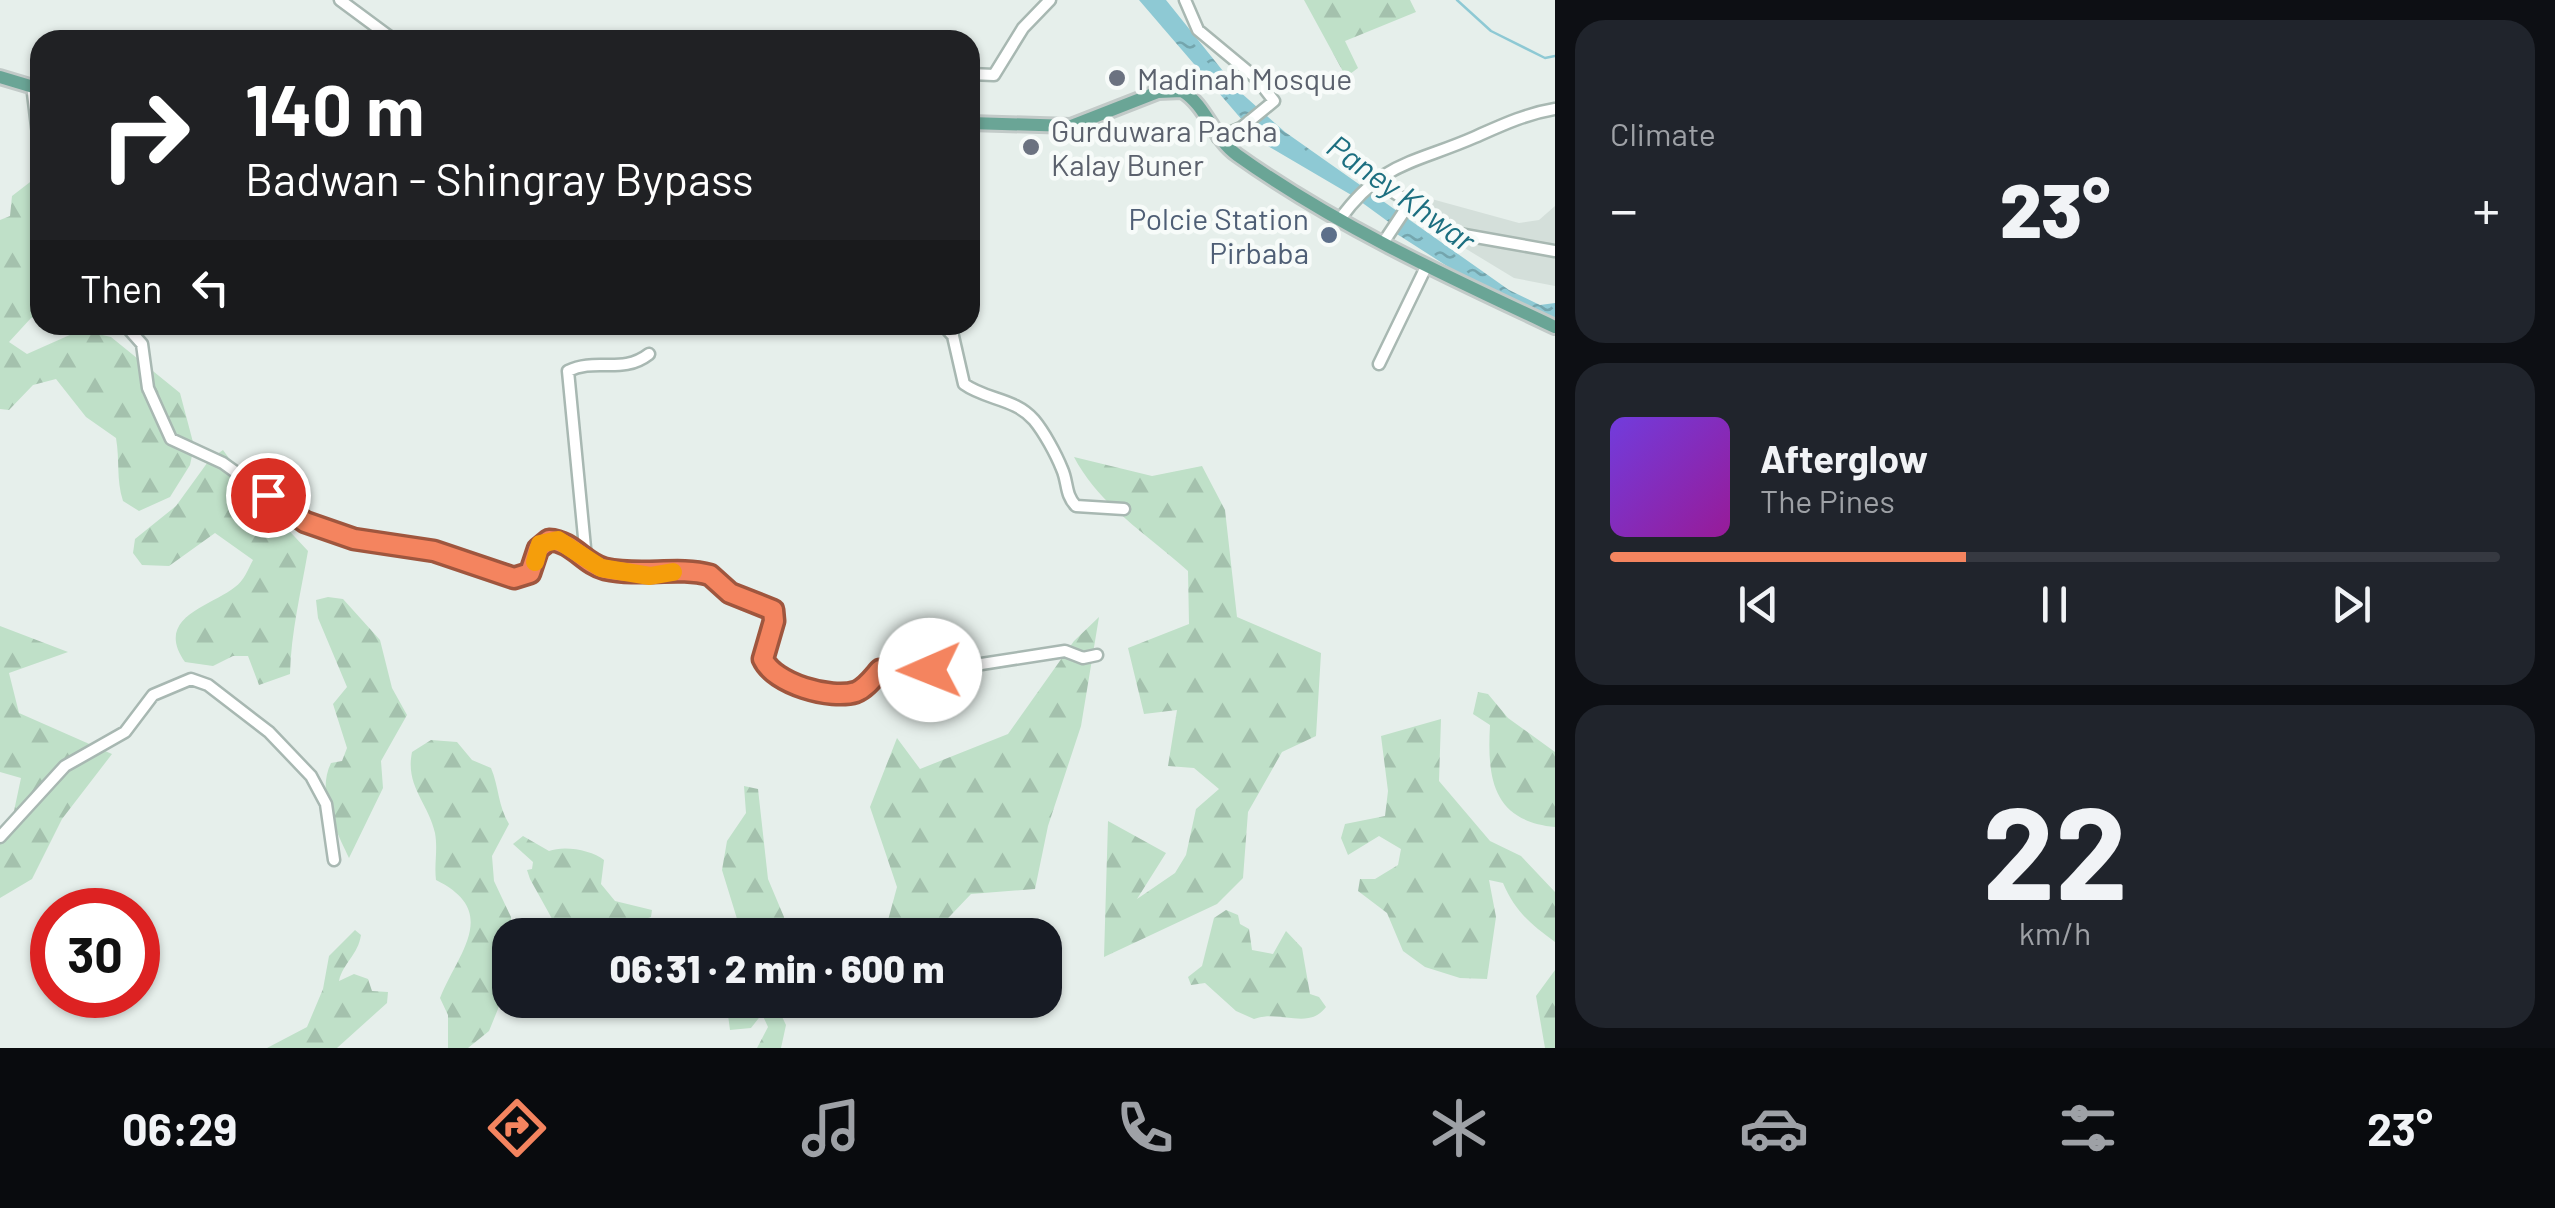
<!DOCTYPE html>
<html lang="en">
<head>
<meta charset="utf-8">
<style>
  body { margin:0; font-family:Barlow,sans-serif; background:#20242c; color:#f1f3f6; height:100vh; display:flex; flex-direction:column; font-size:38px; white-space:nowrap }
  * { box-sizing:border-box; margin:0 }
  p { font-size:32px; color:#9ea1a6 }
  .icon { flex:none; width:55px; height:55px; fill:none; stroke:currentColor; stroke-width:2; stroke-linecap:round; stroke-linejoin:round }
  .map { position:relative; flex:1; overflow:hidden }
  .panel { display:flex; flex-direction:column; gap:20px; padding:20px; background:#0d0f14; width:1000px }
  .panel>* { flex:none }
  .hud { position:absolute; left:30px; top:30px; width:950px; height:305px; border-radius:30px; box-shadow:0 2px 8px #0004; background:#202124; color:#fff; overflow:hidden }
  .speed { position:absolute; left:30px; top:888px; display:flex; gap:20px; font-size:50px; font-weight:700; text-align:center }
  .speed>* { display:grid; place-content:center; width:130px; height:130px; border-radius:50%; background:#171b24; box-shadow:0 2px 8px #0004; line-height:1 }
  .speed .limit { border:15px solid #d22; background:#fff; color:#111 }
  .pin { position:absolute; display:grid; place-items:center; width:85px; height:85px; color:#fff; margin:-42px; border:5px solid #fff; border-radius:50%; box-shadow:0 2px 10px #0007 }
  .me { position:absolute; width:110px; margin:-55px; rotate:269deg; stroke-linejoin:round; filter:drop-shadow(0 0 8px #0008) }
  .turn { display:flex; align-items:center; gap:35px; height:210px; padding:0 50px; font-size:45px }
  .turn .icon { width:130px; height:130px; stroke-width:2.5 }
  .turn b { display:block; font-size:70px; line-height:85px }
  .then { display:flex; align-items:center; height:95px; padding:0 50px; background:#0003; gap:20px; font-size:38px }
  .big { font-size:75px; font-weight:800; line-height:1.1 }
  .panel .widget { flex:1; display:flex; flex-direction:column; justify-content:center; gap:15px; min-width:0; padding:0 35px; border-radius:30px; background:#20242c }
  .panel .dial { align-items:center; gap:0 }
  .dial b { font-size:130px; line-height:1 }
  .song { display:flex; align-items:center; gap:30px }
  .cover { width:120px; height:120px; border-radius:15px; background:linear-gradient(135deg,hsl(260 70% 55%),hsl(300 70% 35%)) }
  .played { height:10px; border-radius:5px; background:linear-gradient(90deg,#f4845f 40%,#363941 40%) }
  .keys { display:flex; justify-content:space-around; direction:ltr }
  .heat { display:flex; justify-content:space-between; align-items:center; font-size:55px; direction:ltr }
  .trip { position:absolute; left:492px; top:918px; width:570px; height:100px; border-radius:30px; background:#171b24; box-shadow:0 2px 8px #0004; font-weight:800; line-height:100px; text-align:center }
  .menu { display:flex; height:160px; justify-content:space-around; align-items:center; background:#090b0e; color:#9ea1a6 }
  .menu .icon { width:70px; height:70px }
  .menu .current { color:#f4845f }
  .menu b { font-size:45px; color:#f1f3f6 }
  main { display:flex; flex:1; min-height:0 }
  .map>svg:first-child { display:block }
</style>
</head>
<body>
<main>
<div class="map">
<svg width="1555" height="1048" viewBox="0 0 1555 1048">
  <defs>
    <pattern id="forest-firs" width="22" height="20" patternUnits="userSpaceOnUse" patternTransform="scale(2.5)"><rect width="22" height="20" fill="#bfe0c8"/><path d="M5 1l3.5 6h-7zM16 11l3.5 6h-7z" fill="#a4c1ad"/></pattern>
    <pattern id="water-ripples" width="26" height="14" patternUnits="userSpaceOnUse" patternTransform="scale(2.5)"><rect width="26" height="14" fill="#8ec9d4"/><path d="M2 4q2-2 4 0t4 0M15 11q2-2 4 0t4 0" fill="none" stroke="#74a5ad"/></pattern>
  </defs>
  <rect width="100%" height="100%" fill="#e6efeb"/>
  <!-- built -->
  <path fill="#d4dfda" d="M1417 195 1519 223 1539 220 1555 206V286L1514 278 1407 213Z"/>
  <!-- forest -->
  <path fill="url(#forest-firs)" d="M1304 0H1410L1416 12 1345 41 1358 68 1346 77Z
    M34 179 40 189V316L31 318 9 342 27 354 81 330 111 337 180 393 194 446 190 465 170 497 139 511 123 501C116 479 120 461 116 438L86 417 56 379 33 385 9 410 0 409V220L10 216 12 196Z
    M223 450 254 493 308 551C301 592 291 632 290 674L259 685 248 656H233L213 666 185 662C153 617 212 606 235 587 244 581 248 569 253 560L215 533 169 566 142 565 133 553 135 539 176 506 210 459Z
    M1074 457 1152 476 1202 466 1225 510 1237 617 1321 653 1316 736 1282 752 1248 812 1243 878 1217 904 1104 957 1108 821 1166 853 1137 899 1175 873 1186 855 1196 809 1219 789 1194 768 1168 766 1177 710 1144 714 1128 648 1189 624 1188 571C1149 536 1099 505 1074 457Z
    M328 597 343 599 380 640 392 688 407 715 381 761 383 788 349 858C336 830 316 793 331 763L342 761 347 748 333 704 347 687 318 618 316 600Z
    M1099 617 1081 726 1048 826 1035 889 971 894 932 935H884L897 887 870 807 897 738 920 769 1008 734 1074 641Z
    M0 626 68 652 9 673 19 713 112 754 62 819 32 879 0 898V831L10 830 21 778 0 772Z
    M1478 692 1488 694 1508 718 1555 752V827C1492 821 1487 777 1490 725L1473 714Z
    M1441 719 1439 781 1490 841 1521 856 1555 892V942C1530 924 1515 911 1503 883L1489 880 1496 917 1487 979 1460 978 1425 967 1403 951 1387 913 1358 891 1360 879H1375L1398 865 1401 849 1379 836 1348 855 1341 838 1345 824 1385 816 1388 791 1381 736Z
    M431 740 457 742 472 760 491 768C499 787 498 806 509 824L492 856 494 881 511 917 510 962 500 1004 489 1031 468 1048H448V1015L440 998C458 953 501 912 436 880 434 864 438 850 435 833 428 802 405 786 412 752Z
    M744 786 758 789 768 879 784 917 786 935H742L722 870 727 841 746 813Z
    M523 836 549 851C564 845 592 850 604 860L601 884 615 901 652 910 651 917 628 925 630 930 649 935H566L556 926 530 879 527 870 532 869 533 862 513 844Z
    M1226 910 1238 915 1240 924 1249 929 1252 950 1273 954 1286 931 1302 948 1310 994 1319 997 1326 1007C1308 1031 1280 1009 1254 1019L1236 1011 1205 983 1191 985 1188 977 1202 966 1214 918Z
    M355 930 361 935C358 955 343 963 339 981L354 974 368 979 372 991 388 992 387 1003 337 1048H267L307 1027 323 989 329 956Z
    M1555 970V1048H1545L1536 996Z
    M726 1000H774L786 1025 781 1048H757L768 1027 762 1014 751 1028 730 1030Z"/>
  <!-- water -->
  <path fill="url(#water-ripples)" d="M1139 0H1166L1239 91 1285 132 1509 290 1540 305 1555 303V322L1497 298 1389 229 1390 223 1353 196 1261 142Z"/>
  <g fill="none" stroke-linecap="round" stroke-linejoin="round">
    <!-- stream -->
    <path stroke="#8ec9d4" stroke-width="2.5" d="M1457 0 1491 31 1545 58 1555 56"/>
    <!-- minor casing -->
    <g stroke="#a8b8b2" stroke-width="15">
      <path id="minor" d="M340 0 394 40
        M1185 0 1198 30 1257 79 1274 101 1241 128 1218 138
        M970 74 994 75 1023 28 1050 0
        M32 85 40 151
        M970 176V205
        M1376 181 1459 234 1555 251
        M1340 219C1382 161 1416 163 1475 137 1502 125 1525 114 1555 109
        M1383 243 1409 204
        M125 325 142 344 148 388 171 439 223 463 305 522 354 539 434 551 484 565 504 576 530 573 538 549 549 540C573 541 584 564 605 569 642 577 680 566 709 575L730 593 773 609 774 621 763 659 774 676 841 694 862 689 881 671 910 675 959 660 975 665 1065 651 1083 658 1097 655
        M943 325 953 336 964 384C986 400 1015 398 1034 420 1044 432 1056 454 1062 469 1068 482 1065 495 1076 506L1124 509
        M1379 364 1426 267
        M586 558 568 371C596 357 622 375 649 354
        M0 837 65 766 125 732 153 695 191 679 208 685 269 732 311 776 326 804 334 860"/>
    </g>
    <!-- major casing -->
    <g stroke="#c2cac8" stroke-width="18">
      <path id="major" d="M0 77 40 89
        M970 123 1071 126 1158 92 1182 91C1206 105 1213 138 1237 155 1335 225 1446 276 1555 327"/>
    </g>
    <!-- minor -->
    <use href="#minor" stroke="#fff" stroke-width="10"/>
    <!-- major -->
    <use href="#major" stroke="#6aa596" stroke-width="12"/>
  </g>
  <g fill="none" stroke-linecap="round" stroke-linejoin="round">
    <!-- route casing -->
    <g stroke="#9f563e" stroke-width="25">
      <path id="route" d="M268 495 305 522 354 539 434 551 514 578 530 573 538 549 549 540C573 541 584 564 605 569 642 577 678 566 710 575L730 593 773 610 774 621 763 659C774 684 831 700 856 692 866 688 873 678 880 670L904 675 930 670"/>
    </g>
    <!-- route -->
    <use href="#route" stroke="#f4845f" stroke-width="18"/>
    <!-- slow -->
    <path stroke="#f59e0b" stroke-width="18" d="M535 562 540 544 558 540 601 568 650 576 673 572"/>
  </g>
  <!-- markers -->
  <g fill="#6b7280" stroke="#f7fbf9" stroke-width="4">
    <circle cx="1117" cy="78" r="10"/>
    <circle cx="1031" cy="147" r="10"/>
  </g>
  <circle fill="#5c6f8a" stroke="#f7fbf9" stroke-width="4" cx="1329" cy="235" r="10"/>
  <g text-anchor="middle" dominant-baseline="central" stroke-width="9" stroke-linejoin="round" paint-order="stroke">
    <!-- worship labels -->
    <g font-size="30" fill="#5b616d" stroke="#f7fbf9" text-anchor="start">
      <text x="1137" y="78">Madinah Mosque</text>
      <text x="1051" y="130">Gurduwara Pacha<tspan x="1051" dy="34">Kalay Buner</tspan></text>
    </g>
    <!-- service labels -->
    <g font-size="30" fill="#4e5e75" stroke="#f7fbf9" text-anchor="end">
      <text x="1309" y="218">Polcie Station<tspan x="1309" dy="34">Pirbaba</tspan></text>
    </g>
    <!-- water labels -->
    <g font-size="32" font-style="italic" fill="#1c6f80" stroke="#f7fbf9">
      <text transform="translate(1402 192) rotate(36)">Paney Khwar</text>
    </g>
  </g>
</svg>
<div class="speed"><div class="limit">30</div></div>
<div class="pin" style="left:268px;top:495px;background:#d93025"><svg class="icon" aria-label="arrive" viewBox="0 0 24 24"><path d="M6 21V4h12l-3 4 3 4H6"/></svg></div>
<svg class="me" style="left:930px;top:670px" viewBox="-20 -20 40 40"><circle r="19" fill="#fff"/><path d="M0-13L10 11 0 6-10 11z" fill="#f4845f"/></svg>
<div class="trip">06:31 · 2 min · 600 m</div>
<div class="hud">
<div class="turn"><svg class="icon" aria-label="right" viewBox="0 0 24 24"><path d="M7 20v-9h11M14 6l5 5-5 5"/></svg><div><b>140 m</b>Badwan - Shingray Bypass</div></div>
<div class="then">Then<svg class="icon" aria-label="left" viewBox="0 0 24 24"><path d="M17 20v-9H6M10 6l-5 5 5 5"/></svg></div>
</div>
</div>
<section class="panel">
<div class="widget"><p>Climate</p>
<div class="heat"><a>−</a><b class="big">23°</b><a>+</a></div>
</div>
<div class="widget">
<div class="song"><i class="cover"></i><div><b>Afterglow</b><p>The Pines</p></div></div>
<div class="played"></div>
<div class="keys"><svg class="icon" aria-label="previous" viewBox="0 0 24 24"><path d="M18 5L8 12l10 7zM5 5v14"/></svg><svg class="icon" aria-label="pause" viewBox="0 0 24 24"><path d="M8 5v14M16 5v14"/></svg><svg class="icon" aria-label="next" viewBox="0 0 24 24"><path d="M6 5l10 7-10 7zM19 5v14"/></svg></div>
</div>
<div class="widget dial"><b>22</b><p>km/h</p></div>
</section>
</main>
<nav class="menu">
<b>06:29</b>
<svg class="icon current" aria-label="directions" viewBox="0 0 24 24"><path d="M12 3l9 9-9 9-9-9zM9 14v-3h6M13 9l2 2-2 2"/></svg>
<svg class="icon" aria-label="music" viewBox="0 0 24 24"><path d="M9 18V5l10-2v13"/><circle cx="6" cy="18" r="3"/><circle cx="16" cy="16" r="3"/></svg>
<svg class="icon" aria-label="phone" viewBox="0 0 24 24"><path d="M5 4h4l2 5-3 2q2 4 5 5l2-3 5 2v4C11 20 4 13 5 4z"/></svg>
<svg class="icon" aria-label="climate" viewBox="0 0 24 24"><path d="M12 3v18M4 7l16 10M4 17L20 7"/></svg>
<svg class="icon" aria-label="car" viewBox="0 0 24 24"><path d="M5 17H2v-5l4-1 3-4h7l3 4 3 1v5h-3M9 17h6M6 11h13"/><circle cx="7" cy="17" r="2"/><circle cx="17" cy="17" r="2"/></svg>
<svg class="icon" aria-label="filters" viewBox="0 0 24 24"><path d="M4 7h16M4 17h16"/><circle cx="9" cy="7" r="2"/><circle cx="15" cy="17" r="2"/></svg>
<b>23°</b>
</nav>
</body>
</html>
